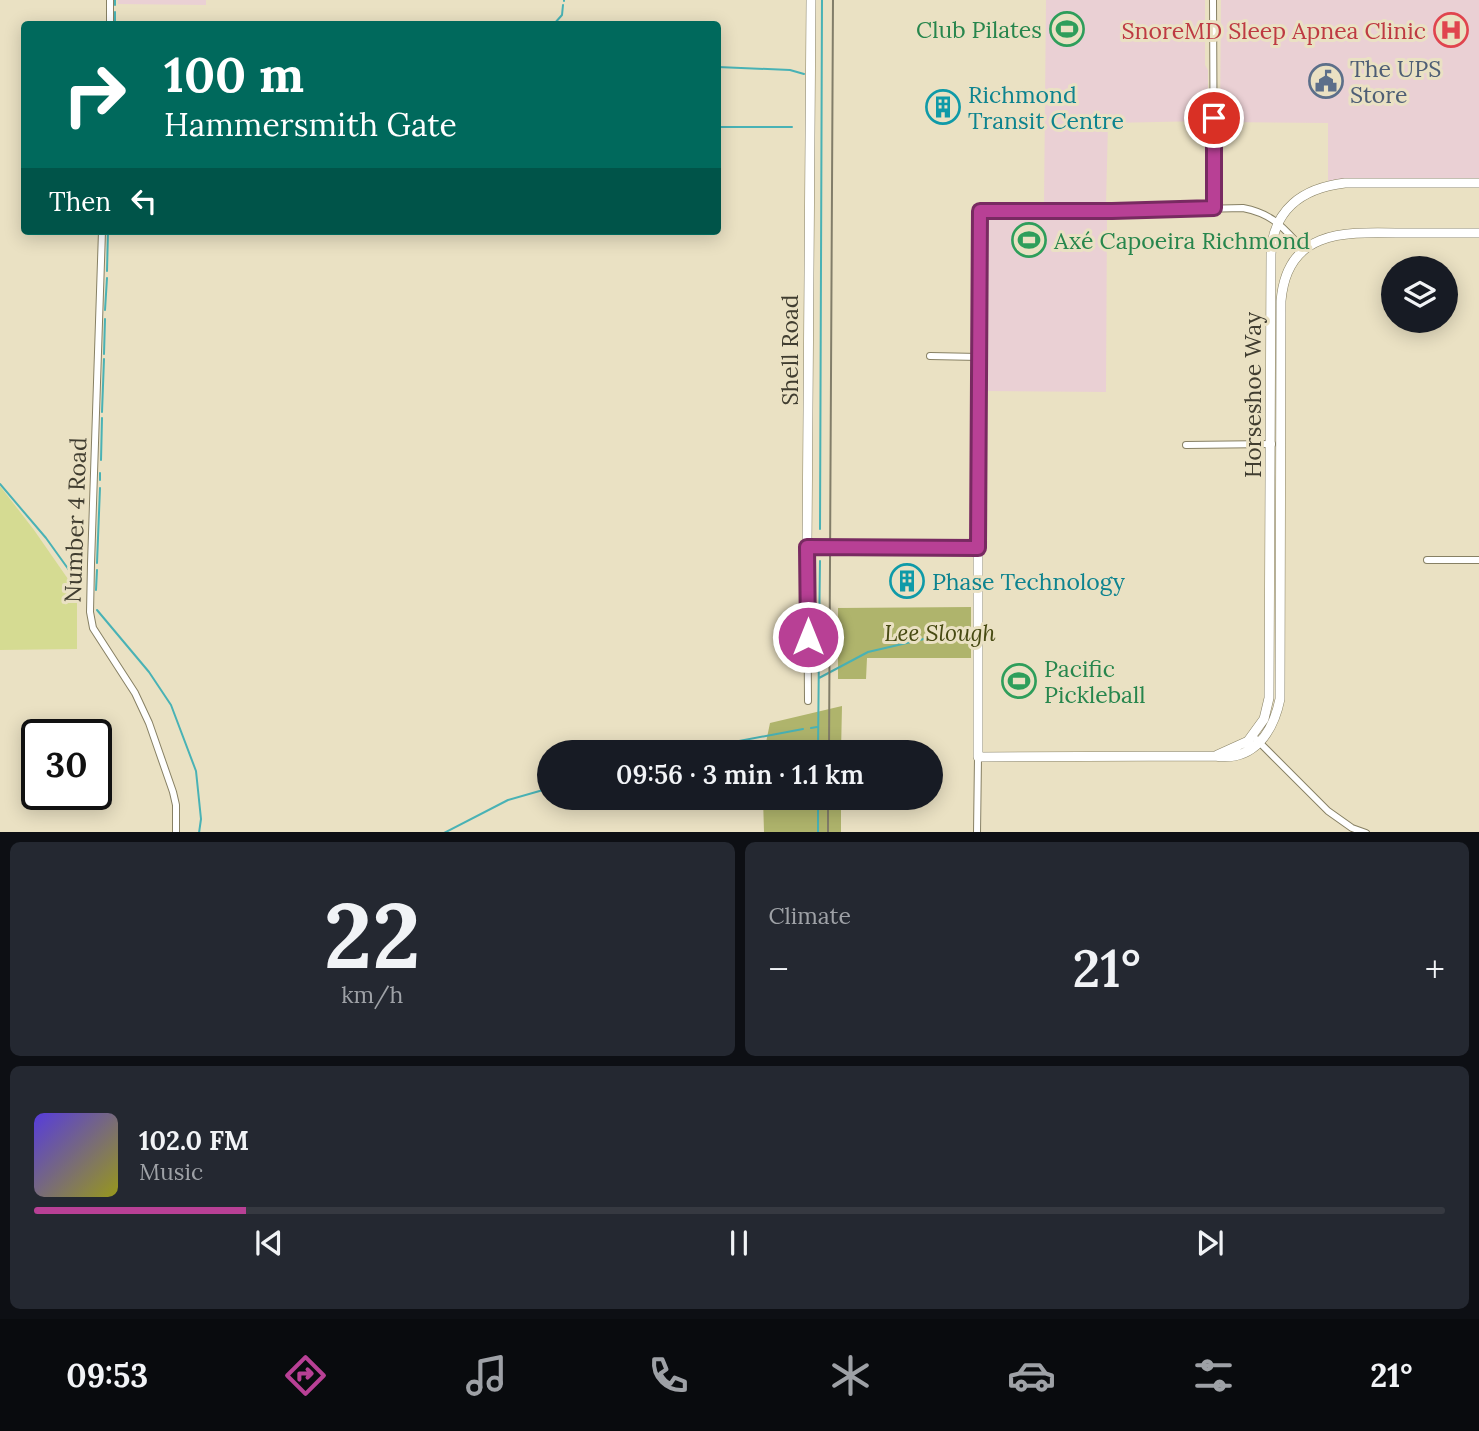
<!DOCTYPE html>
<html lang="en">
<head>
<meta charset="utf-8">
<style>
  body { margin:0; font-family:Lora,serif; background:#242831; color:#f1f3f6; height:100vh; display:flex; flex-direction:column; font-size:26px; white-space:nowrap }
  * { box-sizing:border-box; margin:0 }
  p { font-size:23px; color:#9ea1a6 }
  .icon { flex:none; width:38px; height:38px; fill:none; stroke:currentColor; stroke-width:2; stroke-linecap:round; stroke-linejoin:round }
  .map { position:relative; height:832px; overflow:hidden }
  .details { display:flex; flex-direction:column; gap:10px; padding:10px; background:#0d0f14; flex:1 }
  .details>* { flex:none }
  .guide { position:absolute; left:21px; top:21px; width:700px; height:214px; border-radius:7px; box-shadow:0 4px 18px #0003; background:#00695c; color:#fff; overflow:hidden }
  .buttons { position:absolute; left:1381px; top:256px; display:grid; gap:14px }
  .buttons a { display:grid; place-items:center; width:77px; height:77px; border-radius:50%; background:#171b24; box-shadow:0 4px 18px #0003; font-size:35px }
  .speed { position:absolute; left:21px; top:719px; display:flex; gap:14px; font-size:35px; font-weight:700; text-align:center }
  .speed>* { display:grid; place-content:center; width:91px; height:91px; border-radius:50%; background:#171b24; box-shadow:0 4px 18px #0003; line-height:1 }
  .speed .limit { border:4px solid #111; border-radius:10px; background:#fff; color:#111 }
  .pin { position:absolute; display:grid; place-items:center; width:60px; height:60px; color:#fff; margin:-30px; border:4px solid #fff; border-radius:50%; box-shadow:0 2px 7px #0007 }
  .me { position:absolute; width:77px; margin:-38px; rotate:0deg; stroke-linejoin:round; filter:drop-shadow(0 0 5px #0008) }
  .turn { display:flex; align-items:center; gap:24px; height:147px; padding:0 28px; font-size:32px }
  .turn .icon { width:91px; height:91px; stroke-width:2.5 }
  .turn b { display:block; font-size:49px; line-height:60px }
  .then { display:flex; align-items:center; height:66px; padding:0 28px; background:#0003; gap:14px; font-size:26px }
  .big { font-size:52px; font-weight:600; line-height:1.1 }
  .details .tile { flex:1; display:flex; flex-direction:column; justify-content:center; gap:10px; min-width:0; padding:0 24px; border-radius:10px; background:#242831 }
  .details .dial { align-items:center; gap:0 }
  .dial b { font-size:91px; line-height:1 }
  .song { display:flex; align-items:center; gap:21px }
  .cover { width:84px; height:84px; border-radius:10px; background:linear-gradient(135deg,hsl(250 70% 55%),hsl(60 70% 35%)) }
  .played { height:7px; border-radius:4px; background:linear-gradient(90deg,#b84095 15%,#363941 15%) }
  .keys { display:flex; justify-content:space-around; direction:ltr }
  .heat { display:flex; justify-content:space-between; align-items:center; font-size:38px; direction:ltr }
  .details .tiles { flex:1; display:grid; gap:10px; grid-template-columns:1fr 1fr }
  .tile:last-child { grid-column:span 2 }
  .trip { position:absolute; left:537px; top:740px; width:406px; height:70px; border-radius:35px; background:#171b24; box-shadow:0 4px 18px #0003; font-weight:600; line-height:70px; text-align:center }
  .menu { display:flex; height:112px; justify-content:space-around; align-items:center; background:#090b0e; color:#9ea1a6 }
  .menu .icon { width:49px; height:49px }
  .menu .on { color:#b84095 }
  .menu b { font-size:32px; color:#f1f3f6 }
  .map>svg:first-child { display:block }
</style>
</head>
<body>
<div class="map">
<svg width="1479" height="833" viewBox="0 0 1479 833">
  <rect width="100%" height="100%" fill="#eae1c3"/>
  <!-- commercial -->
  <path fill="#ead0d4" d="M118 0H206V5L118 4Z
    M1046 0H1205V65L1208 70V108L1205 121 1108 123 1106 205H1044Z
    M1221 0H1479V180L1339 179 1328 181V123L1220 122Z
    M998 216H1107L1106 392 984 391 985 228 988 220Z"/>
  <!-- green -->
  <path fill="#d5db92" d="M0 486 34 530 77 592V649L0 650Z"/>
  <!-- forest -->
  <path fill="#afb46c" d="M971 607V658H867L866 679H838V608Z
    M842 706 841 752H764L770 723Z
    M763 798H841V832H764Z"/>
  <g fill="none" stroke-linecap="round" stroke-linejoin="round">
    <!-- stream -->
    <path stroke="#49b2b5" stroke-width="2" d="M564 1V0
      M115 5V0
      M115 24V12
      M554 24 562 15 563 5
      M718 67 790 70 804 74
      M718 127H792
      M107 271 108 231
      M105 310 107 278
      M104 354 105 319
      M102 412 104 359
      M101 460 102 418
      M100 480V473
      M0 484 46 538 79 584
      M820 529 822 0
      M97 563 100 488
      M96 590 97 570
      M97 610 149 672 171 705 196 771 201 819 199 833
      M819 640 820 561
      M819 678 868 652 941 635 965 634
      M811 728 817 727
      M692 752 718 745 803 729
      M818 752 819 647
      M444 833 508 800 550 788
      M818 833V798"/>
    <!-- street casing -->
    <g stroke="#878064" stroke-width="8">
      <path id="street" d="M1213 0 1214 208
        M110 24V0
        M102 231 91 564 90 612 93 628 135 693 149 723 173 792 176 805V833
        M930 356 979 357
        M1186 445 1272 444
        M807 547 808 701
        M978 548 980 211H1112L1243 208C1274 214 1283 228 1304 250
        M1427 560H1479
        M1253 736 1328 811 1352 828 1366 833
        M977 833 978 757"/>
    </g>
    <!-- secondary casing -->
    <g stroke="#878064" stroke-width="10">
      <path id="secondary" d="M811 0 807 547 978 548V757L1215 756C1253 762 1273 733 1280 699L1281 301C1287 230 1343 232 1398 233 1425 233 1452 233 1479 233
        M1217 755 1248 741 1264 719 1269 698 1271 254C1273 209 1303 188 1345 183H1479"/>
    </g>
    <!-- street -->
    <use href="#street" stroke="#fff" stroke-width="6"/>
    <!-- secondary -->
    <use href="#secondary" stroke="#fff" stroke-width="9"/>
    <!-- rail -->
    <path stroke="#827d69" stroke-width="2" d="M829 752 833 0
      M828 833V798"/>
  </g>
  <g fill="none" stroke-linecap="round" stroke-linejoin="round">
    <!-- route casing -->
    <g stroke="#782a61" stroke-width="18">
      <path id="route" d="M808 637 807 547 978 548 980 211H1112L1214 208V118"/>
    </g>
    <!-- route -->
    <use href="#route" stroke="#b84095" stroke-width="12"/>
  </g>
  <!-- icons -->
  <defs>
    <g id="stadium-ring" transform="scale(1.75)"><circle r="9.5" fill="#eae1c3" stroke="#2e9e5b" stroke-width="1.5"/><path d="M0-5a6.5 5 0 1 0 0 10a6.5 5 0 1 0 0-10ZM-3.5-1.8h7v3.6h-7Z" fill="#2e9e5b"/></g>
    <g id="hospital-ring" transform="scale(1.75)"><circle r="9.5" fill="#eae1c3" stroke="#e0444e" stroke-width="1.5"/><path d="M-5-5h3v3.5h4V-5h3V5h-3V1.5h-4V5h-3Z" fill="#e0444e"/></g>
    <g id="civic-ring" transform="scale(1.75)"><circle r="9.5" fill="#eae1c3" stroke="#5c6f8a" stroke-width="1.5"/><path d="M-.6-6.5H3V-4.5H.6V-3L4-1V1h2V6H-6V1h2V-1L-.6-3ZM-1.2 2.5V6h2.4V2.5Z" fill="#5c6f8a"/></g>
    <g id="building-ring" transform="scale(1.75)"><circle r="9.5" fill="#eae1c3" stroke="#0f9aa8" stroke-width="1.5"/><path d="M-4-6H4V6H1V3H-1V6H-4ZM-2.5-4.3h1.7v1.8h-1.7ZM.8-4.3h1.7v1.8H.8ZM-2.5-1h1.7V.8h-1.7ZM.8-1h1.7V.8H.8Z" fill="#0f9aa8"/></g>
  </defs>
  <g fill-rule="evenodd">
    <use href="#stadium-ring" x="1067" y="29"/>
    <use href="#hospital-ring" x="1451" y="30"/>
    <use href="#civic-ring" x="1326" y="81"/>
    <use href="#building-ring" x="943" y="107"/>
    <use href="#stadium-ring" x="1029" y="240"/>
    <use href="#building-ring" x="907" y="581"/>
    <use href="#stadium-ring" x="1019" y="681"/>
  </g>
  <g text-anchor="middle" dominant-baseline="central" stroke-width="6" stroke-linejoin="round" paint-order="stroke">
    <!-- leisure labels -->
    <g font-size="23" fill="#27864d" stroke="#eae1c3" text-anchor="start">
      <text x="1042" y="29" text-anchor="end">Club Pilates</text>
      <text x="1054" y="240">Axé Capoeira Richmond</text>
      <text x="1044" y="668">Pacific<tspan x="1044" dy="26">Pickleball</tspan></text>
    </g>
    <!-- health labels -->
    <g font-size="23" fill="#be3a42" stroke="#eae1c3" text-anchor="end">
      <text x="1426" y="30">SnoreMD Sleep Apnea Clinic</text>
    </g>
    <!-- service labels -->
    <g font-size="23" fill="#4e5e75" stroke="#eae1c3" text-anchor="start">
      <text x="1350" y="68">The UPS<tspan x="1350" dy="26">Store</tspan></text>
    </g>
    <!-- culture labels -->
    <g font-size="23" fill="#0d838f" stroke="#eae1c3" text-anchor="start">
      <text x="968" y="94">Richmond<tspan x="968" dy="26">Transit Centre</tspan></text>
      <text x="932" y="581">Phase Technology</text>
    </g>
    <!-- street labels -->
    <g font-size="23" fill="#403d30" stroke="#eae1c3">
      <text transform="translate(789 350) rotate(-90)">Shell Road</text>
      <text transform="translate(1252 395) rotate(-90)">Horseshoe Way</text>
      <text transform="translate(75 520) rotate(-88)">Number 4 Road</text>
    </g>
    <!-- park labels -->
    <g font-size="23" font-style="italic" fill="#474a12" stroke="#eae1c3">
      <text x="940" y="632">Lee Slough</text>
    </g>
  </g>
</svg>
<div class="buttons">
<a><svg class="icon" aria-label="layers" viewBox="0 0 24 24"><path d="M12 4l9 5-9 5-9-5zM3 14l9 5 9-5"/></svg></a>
</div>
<div class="speed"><div class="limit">30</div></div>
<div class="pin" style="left:1214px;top:118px;background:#d93025"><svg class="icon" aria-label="arrive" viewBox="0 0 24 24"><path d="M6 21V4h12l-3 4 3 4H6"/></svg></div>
<svg class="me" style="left:808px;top:637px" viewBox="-20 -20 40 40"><circle r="17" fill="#b84095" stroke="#fff" stroke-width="3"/><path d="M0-11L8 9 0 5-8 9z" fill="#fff"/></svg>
<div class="trip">09:56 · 3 min · 1.1 km</div>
<div class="guide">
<div class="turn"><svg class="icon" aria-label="right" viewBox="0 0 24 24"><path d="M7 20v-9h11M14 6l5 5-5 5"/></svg><div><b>100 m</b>Hammersmith Gate</div></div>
<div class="then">Then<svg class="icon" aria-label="left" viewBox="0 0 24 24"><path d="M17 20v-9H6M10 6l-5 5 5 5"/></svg></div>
</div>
</div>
<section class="details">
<div class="tiles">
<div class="tile dial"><b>22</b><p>km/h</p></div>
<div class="tile"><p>Climate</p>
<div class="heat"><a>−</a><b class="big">21°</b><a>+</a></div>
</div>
<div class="tile">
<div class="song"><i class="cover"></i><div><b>102.0 FM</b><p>Music</p></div></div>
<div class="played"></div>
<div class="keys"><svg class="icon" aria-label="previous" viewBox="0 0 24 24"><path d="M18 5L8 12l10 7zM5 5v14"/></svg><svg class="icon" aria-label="pause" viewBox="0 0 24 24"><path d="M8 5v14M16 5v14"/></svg><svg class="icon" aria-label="next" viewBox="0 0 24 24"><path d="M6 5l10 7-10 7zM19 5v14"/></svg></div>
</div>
</div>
</section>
<nav class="menu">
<b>09:53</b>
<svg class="icon on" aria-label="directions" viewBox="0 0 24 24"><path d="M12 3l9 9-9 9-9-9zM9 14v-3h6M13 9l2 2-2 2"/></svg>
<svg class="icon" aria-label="music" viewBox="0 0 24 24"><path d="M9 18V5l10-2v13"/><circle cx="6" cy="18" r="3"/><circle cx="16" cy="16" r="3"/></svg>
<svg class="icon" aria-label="phone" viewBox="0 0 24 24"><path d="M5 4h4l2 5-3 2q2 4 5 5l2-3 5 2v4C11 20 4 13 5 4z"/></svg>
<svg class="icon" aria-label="climate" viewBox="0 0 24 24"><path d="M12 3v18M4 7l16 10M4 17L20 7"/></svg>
<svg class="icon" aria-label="car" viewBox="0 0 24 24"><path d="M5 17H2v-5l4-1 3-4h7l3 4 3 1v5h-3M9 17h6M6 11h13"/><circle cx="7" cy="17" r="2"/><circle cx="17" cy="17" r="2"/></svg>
<svg class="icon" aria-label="filters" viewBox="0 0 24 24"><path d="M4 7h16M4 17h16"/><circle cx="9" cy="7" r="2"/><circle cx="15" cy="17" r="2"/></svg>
<b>21°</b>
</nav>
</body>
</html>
